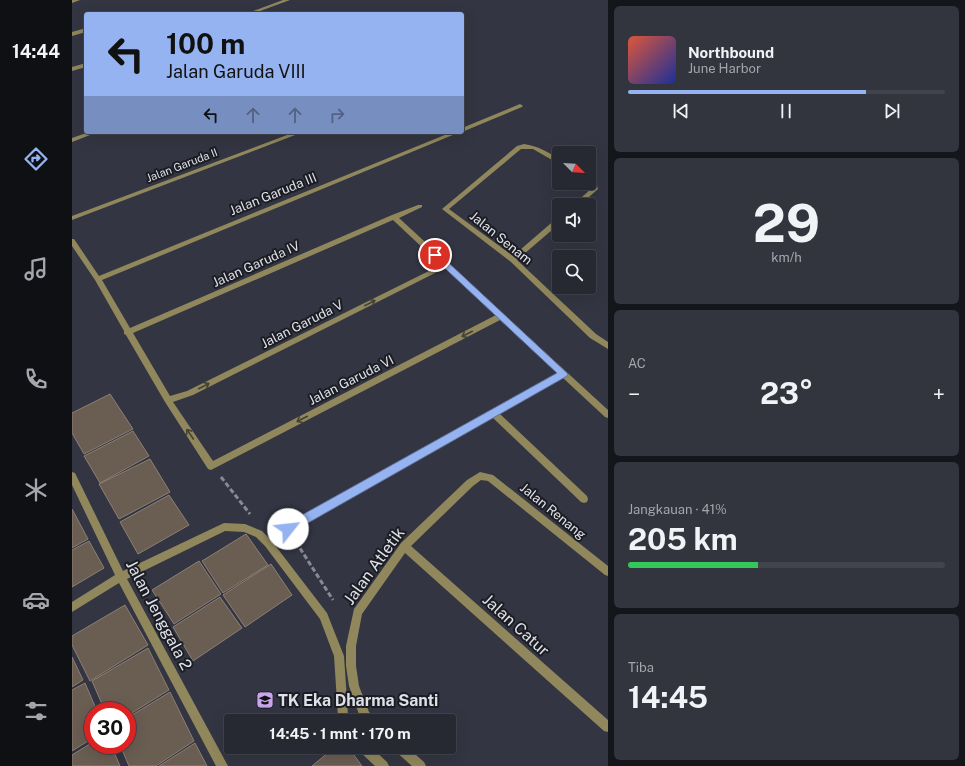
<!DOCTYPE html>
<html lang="id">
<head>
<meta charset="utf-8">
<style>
  body { margin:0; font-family:"Public Sans",sans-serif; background:#32343e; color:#f1f3f6; height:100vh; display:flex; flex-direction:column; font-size:15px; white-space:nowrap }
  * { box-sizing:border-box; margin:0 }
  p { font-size:13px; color:#a4a6ac }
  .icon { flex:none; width:22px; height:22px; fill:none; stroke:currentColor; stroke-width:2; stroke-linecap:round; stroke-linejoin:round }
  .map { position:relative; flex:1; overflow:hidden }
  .panel { display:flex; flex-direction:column; gap:6px; padding:6px; background:#15161c; width:357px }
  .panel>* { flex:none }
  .hud { position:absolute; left:12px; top:12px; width:380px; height:122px; border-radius:4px; box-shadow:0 4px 16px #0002,0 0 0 1px #42444d; background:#95b2f1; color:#111; overflow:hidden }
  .needle { width:26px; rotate:114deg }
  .buttons { position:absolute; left:480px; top:146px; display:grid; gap:8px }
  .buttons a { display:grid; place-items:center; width:44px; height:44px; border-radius:4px; background:#262832; box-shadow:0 4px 16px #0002,0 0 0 1px #42444d; font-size:20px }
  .speed { position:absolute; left:12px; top:702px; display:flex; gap:8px; font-size:20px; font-weight:700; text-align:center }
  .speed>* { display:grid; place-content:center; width:52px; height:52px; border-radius:50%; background:#262832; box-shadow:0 4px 16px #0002,0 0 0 1px #42444d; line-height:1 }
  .speed .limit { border:6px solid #d22; background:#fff; color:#111 }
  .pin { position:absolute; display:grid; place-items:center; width:34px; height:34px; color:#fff; margin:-17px; border:2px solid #fff; border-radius:50%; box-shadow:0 1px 4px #0007 }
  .me { position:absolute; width:44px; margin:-22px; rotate:61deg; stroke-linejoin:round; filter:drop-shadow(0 0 3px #0008) }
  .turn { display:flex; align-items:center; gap:14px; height:84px; padding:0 16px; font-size:18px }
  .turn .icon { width:52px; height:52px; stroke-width:2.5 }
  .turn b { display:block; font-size:28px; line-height:34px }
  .lanes { display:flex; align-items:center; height:38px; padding:0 16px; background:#0003; justify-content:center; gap:20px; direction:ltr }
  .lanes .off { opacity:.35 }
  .big { font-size:30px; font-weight:700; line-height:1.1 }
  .panel .widget { flex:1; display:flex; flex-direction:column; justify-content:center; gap:6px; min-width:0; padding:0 14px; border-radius:6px; background:#32343e }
  .panel .dial { align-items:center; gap:0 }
  .dial b { font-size:52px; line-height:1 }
  .song { display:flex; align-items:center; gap:12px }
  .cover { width:48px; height:48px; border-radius:6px; background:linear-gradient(135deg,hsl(10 70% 55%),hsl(230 70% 35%)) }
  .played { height:4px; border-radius:2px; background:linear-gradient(90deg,#95b2f1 75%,#42444d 75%) }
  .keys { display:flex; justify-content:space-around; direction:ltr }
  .heat { display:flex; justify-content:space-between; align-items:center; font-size:22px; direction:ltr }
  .charge { height:6px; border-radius:3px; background:linear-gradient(90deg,#34c759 41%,#42444d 0) }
  .trip { position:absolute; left:152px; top:714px; width:232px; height:40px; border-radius:4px; background:#262832; box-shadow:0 4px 16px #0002,0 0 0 1px #42444d; font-weight:700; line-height:40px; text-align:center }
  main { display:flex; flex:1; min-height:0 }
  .tab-bar { display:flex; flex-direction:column; width:72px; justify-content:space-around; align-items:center; background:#0f1014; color:#a4a6ac }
  .tab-bar .icon { width:28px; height:28px }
  .tab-bar .selected { color:#95b2f1 }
  .tab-bar b { font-size:18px; color:#f1f3f6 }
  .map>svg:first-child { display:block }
</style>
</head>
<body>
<main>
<nav class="tab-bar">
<b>14:44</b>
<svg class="icon selected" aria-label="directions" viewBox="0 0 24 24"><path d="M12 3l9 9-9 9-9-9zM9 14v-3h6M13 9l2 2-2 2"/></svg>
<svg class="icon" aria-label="music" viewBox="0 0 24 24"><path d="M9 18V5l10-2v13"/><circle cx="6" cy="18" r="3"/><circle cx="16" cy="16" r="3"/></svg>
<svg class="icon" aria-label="phone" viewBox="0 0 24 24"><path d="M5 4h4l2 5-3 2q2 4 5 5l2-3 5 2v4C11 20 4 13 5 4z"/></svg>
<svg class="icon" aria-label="climate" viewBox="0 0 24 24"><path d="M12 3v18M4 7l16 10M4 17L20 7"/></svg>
<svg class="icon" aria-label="car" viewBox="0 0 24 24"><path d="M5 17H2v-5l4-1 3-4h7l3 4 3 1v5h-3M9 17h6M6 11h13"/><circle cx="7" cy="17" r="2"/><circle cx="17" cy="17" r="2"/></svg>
<svg class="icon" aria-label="filters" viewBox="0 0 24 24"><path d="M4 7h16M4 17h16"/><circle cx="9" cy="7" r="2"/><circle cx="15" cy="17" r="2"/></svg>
</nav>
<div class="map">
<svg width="536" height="766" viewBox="0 0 536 766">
  <rect width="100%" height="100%" fill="#333542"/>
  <!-- building -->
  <path fill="#6a5d52" stroke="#8d8074" d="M38 394 61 429 12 454 0 433V413Z
    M61 431 77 456 28 483 12 456Z
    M78 459 98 492 47 519 27 484Z
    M97 495 117 525 66 554 48 522Z
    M0 509 16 539 0 548Z
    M174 534 196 565 151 593 130 561Z
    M17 541 32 568 0 587V550Z
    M127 561 149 594 102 624 80 590Z
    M199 564 220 595 173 627 151 595Z
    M148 597 170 628 121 661 101 627Z
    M53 605 76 645 18 681 0 645V636Z
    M76 648 97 690 55 716V711H33L20 681Z
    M0 657 11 680 0 687Z
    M13 683 25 711H21V738L0 751V690Z
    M98 692 122 741 84 766H57L48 745H55V718Z
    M21 742V745H39L48 766H0V755Z
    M123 743 135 766H87Z
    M263 747H276L290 766H240Z"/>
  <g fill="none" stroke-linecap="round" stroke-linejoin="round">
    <!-- path -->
    <path stroke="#878994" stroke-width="3" stroke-dasharray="5 2.5" stroke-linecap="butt" d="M149 477 178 514
      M224 542 261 600"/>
    <!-- minor -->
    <path fill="#90875c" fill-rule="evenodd" d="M0 0H8L0 3Z
      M211 0H218L180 14H173Z
      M14 28V32L0 36V32Z
      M14 63V67L0 71V67Z
      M448 104 451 106 450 107 390 132V128Z
      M17 132H26L0 142V138Z
      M223 132H231L0 220V216Z
      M380 132H388L30 280 58 328 320 215 346 205H350V207L327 218 536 410V418L533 417 491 378 428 414 515 496 516 499 515 502 512 503 509 502 421 418 219 532 204 537 201 536 199 533 201 530 213 526 486 374 428 320 139 470 136 469 93 402 54 335 52 334V331L23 280 0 246V239H2L27 276ZM321 220 369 265 115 391 98 396 61 333ZM373 268 424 315 141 461 101 402 121 395Z
      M452 144C466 146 476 152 487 159V164L461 149H449L377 209 441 256 485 218H487V224L445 260 524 334 536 342V349L518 338 439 262 370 209 445 146Z
      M517 180 525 186 526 189 508 205H501L520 188 514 183H517Z
      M0 472 3 473 51 571 152 523 173 524 190 531 199 540 255 613 272 656 276 715 279 721H267L266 717 262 656 248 619 193 546 184 537 172 532 153 531 55 579 156 766H144L47 583 0 612V602L43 575 0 485Z
      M408 472 421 475 536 566V576L533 575 416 481 409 480 401 486 339 546 536 720V732L532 731 333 553 290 614 284 646V666L287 686 297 712 303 717 304 721H291L289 720 277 686 274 666V646L282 609 329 543 395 480Z
      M286 747H299L315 762 317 766H303L287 751Z
      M322 747H335L352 762 354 766H340L323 751Z"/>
  </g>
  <!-- one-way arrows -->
  <defs><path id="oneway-shaft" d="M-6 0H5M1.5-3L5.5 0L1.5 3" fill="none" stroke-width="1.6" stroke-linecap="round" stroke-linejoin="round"/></defs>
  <g stroke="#454237">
    <use href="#oneway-shaft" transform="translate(298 303) rotate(-27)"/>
    <use href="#oneway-shaft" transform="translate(395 334) rotate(153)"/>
    <use href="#oneway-shaft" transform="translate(132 386) rotate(-27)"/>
    <use href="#oneway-shaft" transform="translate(230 419) rotate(153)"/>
    <use href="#oneway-shaft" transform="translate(118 434) rotate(-124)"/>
  </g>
  <!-- route -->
  <path fill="#95b2f1" stroke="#61749d" d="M361 253H366L496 374 495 376 220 532 216 533 212 532 211 529 212 525 485 373 361 257Z"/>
  <!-- icons -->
  <defs>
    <g id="school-square" transform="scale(0.9)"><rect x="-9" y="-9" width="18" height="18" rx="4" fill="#c9a5ee" stroke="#1c1d23"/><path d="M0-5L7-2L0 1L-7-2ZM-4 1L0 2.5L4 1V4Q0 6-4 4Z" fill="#111"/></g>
  </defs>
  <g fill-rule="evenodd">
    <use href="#school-square" x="193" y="700"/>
  </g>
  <g text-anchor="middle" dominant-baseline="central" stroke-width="4" stroke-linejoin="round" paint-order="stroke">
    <!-- far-street labels -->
    <g font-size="11" fill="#dfe1ea" stroke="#1c1d23">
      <text transform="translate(110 165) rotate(-21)">Jalan Garuda II</text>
    </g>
    <!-- street labels -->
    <g font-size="13" fill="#dfe1ea" stroke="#1c1d23">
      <text transform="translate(201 194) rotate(-22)">Jalan Garuda III</text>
      <text transform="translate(429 238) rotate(39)">Jalan Senam</text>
      <text transform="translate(184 264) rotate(-24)">Jalan Garuda IV</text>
      <text transform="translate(230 324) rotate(-27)">Jalan Garuda V</text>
      <text transform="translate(279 380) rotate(-27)">Jalan Garuda VI</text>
      <text transform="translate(481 511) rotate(39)">Jalan Renang</text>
    </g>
    <!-- near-street labels -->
    <g font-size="16" fill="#dfe1ea" stroke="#1c1d23">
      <text transform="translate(302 566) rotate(-54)">Jalan Atletik</text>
      <text transform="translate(87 615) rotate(62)">Jalan Jenggala 2</text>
      <text transform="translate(444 625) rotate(42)">Jalan Catur</text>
    </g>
    <!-- near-poi labels -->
    <g font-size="16" font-weight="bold" fill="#dfe1ea" stroke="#1c1d23" text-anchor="start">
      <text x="206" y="700">TK Eka Dharma Santi</text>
    </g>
  </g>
</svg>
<div class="buttons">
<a><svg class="needle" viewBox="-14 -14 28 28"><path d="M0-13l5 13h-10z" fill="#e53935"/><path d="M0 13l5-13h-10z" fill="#a4a6ac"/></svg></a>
<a><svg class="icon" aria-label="sound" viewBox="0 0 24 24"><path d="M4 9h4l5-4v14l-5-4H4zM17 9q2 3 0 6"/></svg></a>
<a><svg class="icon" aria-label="search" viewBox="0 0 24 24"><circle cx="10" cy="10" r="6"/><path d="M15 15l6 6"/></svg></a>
</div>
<div class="speed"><div class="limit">30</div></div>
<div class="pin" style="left:363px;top:255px;background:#d93025"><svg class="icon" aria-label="arrive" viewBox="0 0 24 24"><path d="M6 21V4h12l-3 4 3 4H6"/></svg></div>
<svg class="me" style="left:216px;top:529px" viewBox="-20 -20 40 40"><circle r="19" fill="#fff"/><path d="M0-13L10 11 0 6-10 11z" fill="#95b2f1"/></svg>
<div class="trip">14:45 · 1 mnt · 170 m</div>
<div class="hud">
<div class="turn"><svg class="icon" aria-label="left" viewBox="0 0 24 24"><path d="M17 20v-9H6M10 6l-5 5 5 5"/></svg><div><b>100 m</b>Jalan Garuda VIII</div></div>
<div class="lanes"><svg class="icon" aria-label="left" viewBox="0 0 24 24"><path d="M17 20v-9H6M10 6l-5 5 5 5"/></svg><svg class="icon off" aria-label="ahead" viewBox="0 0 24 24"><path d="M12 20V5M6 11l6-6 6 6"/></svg><svg class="icon off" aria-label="ahead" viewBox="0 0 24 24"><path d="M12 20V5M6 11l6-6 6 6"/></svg><svg class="icon off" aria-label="right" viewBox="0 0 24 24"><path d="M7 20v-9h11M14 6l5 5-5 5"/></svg></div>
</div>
</div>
<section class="panel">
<div class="widget">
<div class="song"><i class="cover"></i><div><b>Northbound</b><p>June Harbor</p></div></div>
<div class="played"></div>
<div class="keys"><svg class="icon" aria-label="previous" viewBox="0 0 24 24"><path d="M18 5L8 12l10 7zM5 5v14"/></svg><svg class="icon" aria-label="pause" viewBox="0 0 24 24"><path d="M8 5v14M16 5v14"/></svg><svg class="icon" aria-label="next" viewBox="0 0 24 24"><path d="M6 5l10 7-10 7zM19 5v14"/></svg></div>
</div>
<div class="widget dial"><b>29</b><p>km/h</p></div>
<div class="widget"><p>AC</p>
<div class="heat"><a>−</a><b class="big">23°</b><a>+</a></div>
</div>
<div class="widget"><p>Jangkauan · 41%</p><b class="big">205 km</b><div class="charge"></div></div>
<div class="widget"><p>Tiba</p><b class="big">14:45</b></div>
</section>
</main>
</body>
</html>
